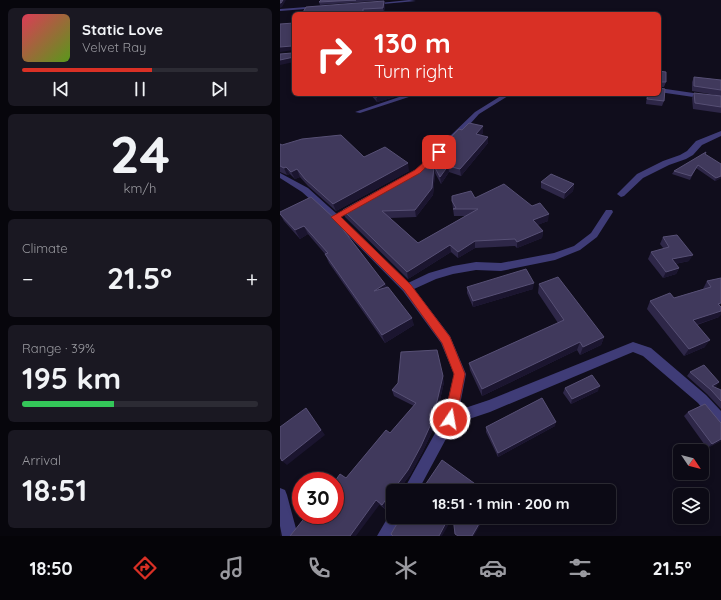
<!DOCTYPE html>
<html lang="en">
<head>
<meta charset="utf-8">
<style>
  body { margin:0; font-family:Quicksand,sans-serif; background:#1a1822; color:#f1f3f6; height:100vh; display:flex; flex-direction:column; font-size:15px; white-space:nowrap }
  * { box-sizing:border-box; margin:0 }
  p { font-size:13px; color:#9a9aa0 }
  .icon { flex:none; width:22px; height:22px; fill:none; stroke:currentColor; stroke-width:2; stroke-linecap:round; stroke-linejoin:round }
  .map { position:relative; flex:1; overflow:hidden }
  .sheet { display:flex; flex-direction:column; gap:8px; padding:8px; background:#07060c; width:280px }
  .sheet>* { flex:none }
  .guide { position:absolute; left:12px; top:12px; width:369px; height:84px; border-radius:6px; box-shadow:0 2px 6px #0003,0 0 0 1px #2c2b34; background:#d93025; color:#fff; overflow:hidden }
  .needle { width:26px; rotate:125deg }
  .fabs { position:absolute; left:393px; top:444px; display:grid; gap:8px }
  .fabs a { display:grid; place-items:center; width:36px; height:36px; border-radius:6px; background:#0c0a15; box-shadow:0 2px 6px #0003,0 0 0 1px #2c2b34; font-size:20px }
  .speed { position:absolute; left:12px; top:472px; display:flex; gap:8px; font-size:20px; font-weight:700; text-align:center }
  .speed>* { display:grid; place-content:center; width:52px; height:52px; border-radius:50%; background:#0c0a15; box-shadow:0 2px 6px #0003,0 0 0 1px #2c2b34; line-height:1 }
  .speed .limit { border:6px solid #d22; background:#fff; color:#111 }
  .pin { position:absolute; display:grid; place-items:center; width:34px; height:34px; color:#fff; margin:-17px; border-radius:8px; box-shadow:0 2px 6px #0006 }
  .me { position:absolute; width:44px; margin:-22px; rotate:12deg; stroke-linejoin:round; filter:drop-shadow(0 0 3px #0008) }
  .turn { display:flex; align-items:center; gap:14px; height:84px; padding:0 16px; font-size:18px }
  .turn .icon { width:52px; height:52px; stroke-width:2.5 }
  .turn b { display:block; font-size:28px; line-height:34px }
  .big { font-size:30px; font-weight:700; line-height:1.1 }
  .sheet .widget { flex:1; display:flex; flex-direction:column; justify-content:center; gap:6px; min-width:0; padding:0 14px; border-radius:6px; background:#1a1822 }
  .sheet .dial { align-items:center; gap:0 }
  .dial b { font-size:52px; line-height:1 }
  .song { display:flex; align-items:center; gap:12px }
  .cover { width:48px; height:48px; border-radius:6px; background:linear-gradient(135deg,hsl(350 70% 55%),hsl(90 70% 35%)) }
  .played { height:4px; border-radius:2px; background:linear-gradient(90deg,#d93025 55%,#2c2b34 55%) }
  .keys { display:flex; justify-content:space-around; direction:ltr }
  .heat { display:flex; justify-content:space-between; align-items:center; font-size:22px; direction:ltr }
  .charge { height:6px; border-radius:3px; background:linear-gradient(90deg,#34c759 39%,#2c2b34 0) }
  .trip { position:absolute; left:106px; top:484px; width:230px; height:40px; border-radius:6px; background:#0c0a15; box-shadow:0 2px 6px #0003,0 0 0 1px #2c2b34; font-weight:700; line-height:40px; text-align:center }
  .dock { display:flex; height:64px; justify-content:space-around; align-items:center; background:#050408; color:#9a9aa0 }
  .dock .icon { width:28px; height:28px }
  .dock .on { color:#d93025 }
  .dock b { font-size:18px; color:#f1f3f6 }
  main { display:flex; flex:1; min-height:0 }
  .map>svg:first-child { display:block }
</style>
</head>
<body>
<main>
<section class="sheet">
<div class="widget">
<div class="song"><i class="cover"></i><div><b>Static Love</b><p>Velvet Ray</p></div></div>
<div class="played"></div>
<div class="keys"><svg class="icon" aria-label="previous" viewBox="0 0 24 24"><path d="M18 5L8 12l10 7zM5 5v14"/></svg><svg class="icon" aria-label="pause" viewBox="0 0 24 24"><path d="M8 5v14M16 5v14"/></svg><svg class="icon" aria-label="next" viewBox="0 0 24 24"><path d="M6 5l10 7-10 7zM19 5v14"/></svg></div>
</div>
<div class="widget dial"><b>24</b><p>km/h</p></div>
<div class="widget"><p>Climate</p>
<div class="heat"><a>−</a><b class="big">21.5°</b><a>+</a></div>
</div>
<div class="widget"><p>Range · 39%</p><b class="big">195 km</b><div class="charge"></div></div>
<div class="widget"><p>Arrival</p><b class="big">18:51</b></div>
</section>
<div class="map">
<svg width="441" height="536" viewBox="0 0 441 536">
  <rect width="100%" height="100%" fill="#100d1c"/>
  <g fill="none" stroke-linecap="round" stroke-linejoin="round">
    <!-- minor -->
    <path fill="#3f3c77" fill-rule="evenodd" d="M129 0 136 1 92 5 90 4Z
      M40 6 38 8 0 11V9Z
      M379 88 427 95 430 97 427 99 379 92Z
      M128 94H138L80 113 75 112Z
      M224 94H231L199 114 174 142H168V138L195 112Z
      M441 131V136L422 145 413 155 406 159 389 165 363 178 344 196 341 197 337 194 357 174 383 161 400 155 407 151 416 141Z
      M0 173 28 188 58 215 128 283 149 273 173 266 196 262 221 263 274 253 294 246 311 233 326 210H332L333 212 317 237 300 250 275 260 221 271 196 270 173 274 156 279 134 289 170 336 186 374 179 410 209 400 353 342 371 348 426 395 441 411V428L436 426 418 403 363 356 353 352 210 412 174 424 138 491H123L164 417 174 374 161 343 123 291 52 219 22 192 0 178Z
      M0 488 5 490 7 495 18 536H2L0 526Z
      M113 511V517H124L114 536H97L111 512Z"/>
  </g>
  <!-- wall -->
  <path fill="#2e2748" d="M41 0H106L40 5 39 2Z
    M104 1 105 5 104 12 22 14Z
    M379 71 386 82 384 87H379L384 101 382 106 366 104 367 94H379Z
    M414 77 441 80V96L412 91V82Z
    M414 93 441 96V113L413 109 412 98Z
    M90 94H118V96L97 102Z
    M182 130 203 133 201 135 208 137V143L181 176 169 172 161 184 155 173 153 195 136 217 110 218 138 243 185 216H174L172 201 195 198 268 221 257 225 263 231 262 238 237 248 235 246 195 248 178 258 171 252 128 279 65 217 63 210 138 171Z
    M0 144 2 145 84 157 129 171 56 211 28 186 20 177 15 179 10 174 7 175 0 172Z
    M425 154 441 178 435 181 416 168 410 180 392 174 394 171Z
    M261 182 294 184 293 191 284 199 261 188Z
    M31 197 105 284 107 287 134 325 105 343 49 263 45 254 28 234 20 239 4 221 0 214V212Z
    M383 237 409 261 395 264 399 268 396 274 383 278 368 259 371 252 384 249 380 244Z
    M441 278 439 317 417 325 425 347 404 356 367 309 370 301 394 298 423 289 427 281Z
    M259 284 324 337 321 345 300 355 297 350 202 396 190 370 189 363 278 323 258 293Z
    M187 287 253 289 193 307 187 293Z
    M410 372 439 382 434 387 441 390V409L427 394 407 376Z
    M164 382 156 418 157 421 143 451 130 475 118 491H113L105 509 66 478 110 433 134 406 114 396 112 390Z
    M285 388 318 391 291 404 283 393Z
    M408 412 440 422 441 441 427 448 404 416Z
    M275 426 218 457 206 432V427Z"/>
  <!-- shaded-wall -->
  <path fill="#1b152f" d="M3 0H6L2 7 0 8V3Z
    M104 1 105 5 104 12 103 8Z
    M12 46 14 50 0 52V47Z
    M14 57V62L0 65V60Z
    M106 94H118V96L97 102 96 97Z
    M203 126V133L197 140 196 134Z
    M208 137V143L181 176 180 169Z
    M128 163 129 171 56 211 53 204Z
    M154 166 155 173 153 195 136 217 135 210Z
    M168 166 169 172 161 184 160 177Z
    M6 167 10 174 7 175 4 168Z
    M17 169 20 177 15 179 11 172Z
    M441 176V178L435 181 436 178Z
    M294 184 293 191 284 199 285 193Z
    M269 214 268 221 252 227 253 220Z
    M24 226 28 234 20 239 15 230Z
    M263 231 262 238 237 248V242Z
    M195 241V248L178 258V252Z
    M170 245 171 252 128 279 127 272Z
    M413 255 409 261 389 265 392 259Z
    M399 268 396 274 383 278 386 272Z
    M254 283 253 289 193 307V301Z
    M105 284 108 292 94 291Z
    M441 311V315L439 317 409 327 413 320Z
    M132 318 134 325 105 343 102 335Z
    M324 337 321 345 300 355 303 347Z
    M430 340 425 347 404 356 409 349Z
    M300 342 297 350 202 396V389Z
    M163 376 164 382 156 418 157 421 143 451 130 475 118 491H113V498L105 509 102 505 154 414Z
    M439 382 436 387 430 389 432 386Z
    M320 386 318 391 291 404 292 399Z
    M26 408 30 413 45 435 7 465 2 461Z
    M276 422 275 426 218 457V453Z
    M441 439V441L427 448 432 444Z
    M96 500 100 504 76 536H70Z
    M169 517H173L162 536H159Z
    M203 517H205L194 536H192Z"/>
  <!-- building -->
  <path fill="#40395c" stroke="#575075" d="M0 0H3L1 3H0Z
    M41 0H76L39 2Z
    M104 1 103 8 83 9V14H22L26 7Z
    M14 23V57L0 60V54L12 53 14 51 12 46 0 47V24Z
    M379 71 386 72V82H381L379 83Z
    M414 77 441 80V90L414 86Z
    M379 84V88L385 89 384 101 367 99 368 94H379Z
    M414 93 441 96V107L415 103Z
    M93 94H106L96 97Z
    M189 123 203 126 196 134 208 137 180 169 168 166 160 177 154 166 152 188 135 210 102 211 138 243 198 209H173L176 208 172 201V196L191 191 195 198 224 184 252 206 260 203 269 214 253 220 263 231 237 242 235 239 195 241 178 252 170 245 127 272 63 210 136 170 138 171 179 129 182 130Z
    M61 135 84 157 105 147 128 163 53 204 25 179 17 169 11 172 6 167 4 168 0 166V144L2 145 22 139Z
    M426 152 425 154 441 164V176L436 178 418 165 411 176 394 171Z
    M271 174 294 184 285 193 261 182Z
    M31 197 55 219 105 284 94 291 108 287 132 318 102 335 45 254 48 253 24 226 15 230 0 214V212Z
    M397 235 413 255 392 259 399 268 386 272 371 252 389 247 383 237Z
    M246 269 254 283 193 301 187 287Z
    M278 277 324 337 303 347 300 342 202 389 189 363 284 320 259 284Z
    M441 278V303L438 304 441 307V311L413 320 430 340 409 349 370 301 390 293 394 298 431 287 427 281Z
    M157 350 163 376 154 414 155 415 141 446 128 470 102 505 96 500 70 536H10L27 515H55V481L60 474 66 478 106 430 110 433 136 403 112 390 118 383 121 352Z
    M424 365 439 382 432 386 441 390V401L431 390 410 372Z
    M312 375 320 386 292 399 285 388Z
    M262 398 276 422 218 453 206 427Z
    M425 404 440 422 441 423V439L432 444 408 412Z
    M26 408 41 430 2 461 0 457V427Z
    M162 460 205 491H141Z
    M121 517H169L159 536H113L111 534Z
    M173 517H203L192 536H178L175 534Z"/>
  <!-- route -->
  <path fill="#d93025" stroke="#8d1f18" d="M159 149 161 150V153L140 173 61 217 131 285 170 337 185 374 176 419 174 423 170 425 166 423 164 419 174 374 162 343 124 290 51 217 135 170Z"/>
</svg>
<div class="fabs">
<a><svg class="needle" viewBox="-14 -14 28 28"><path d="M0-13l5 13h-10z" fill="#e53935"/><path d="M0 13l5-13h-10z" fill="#9a9aa0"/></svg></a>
<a><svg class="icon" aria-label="layers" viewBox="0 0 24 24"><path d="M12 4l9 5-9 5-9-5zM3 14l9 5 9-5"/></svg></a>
</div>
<div class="speed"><div class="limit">30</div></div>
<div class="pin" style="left:159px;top:152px;background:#d93025"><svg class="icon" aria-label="arrive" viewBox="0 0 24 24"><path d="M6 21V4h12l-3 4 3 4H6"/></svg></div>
<svg class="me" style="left:170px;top:419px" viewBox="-20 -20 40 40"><circle r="17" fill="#d93025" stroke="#fff" stroke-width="3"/><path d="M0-11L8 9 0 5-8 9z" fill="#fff"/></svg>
<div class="trip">18:51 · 1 min · 200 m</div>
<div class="guide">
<div class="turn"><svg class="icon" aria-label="right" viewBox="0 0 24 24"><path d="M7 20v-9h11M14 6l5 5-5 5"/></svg><div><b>130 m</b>Turn right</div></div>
</div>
</div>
</main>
<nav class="dock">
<b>18:50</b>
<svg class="icon on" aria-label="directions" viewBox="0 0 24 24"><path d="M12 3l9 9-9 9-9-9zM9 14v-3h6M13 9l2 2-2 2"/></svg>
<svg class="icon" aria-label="music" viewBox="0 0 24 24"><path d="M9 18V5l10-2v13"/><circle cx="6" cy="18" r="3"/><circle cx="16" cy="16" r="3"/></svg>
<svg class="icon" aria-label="phone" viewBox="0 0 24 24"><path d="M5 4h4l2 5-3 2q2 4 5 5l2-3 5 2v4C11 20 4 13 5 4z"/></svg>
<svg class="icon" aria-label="climate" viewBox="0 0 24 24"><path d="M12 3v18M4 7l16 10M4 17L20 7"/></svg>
<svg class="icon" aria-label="car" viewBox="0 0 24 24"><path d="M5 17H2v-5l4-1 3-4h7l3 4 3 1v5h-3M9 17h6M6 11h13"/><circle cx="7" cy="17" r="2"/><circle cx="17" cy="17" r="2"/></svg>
<svg class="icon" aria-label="filters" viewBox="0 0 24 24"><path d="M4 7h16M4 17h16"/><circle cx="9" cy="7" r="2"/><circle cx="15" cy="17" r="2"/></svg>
<b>21.5°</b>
</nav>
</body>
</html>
